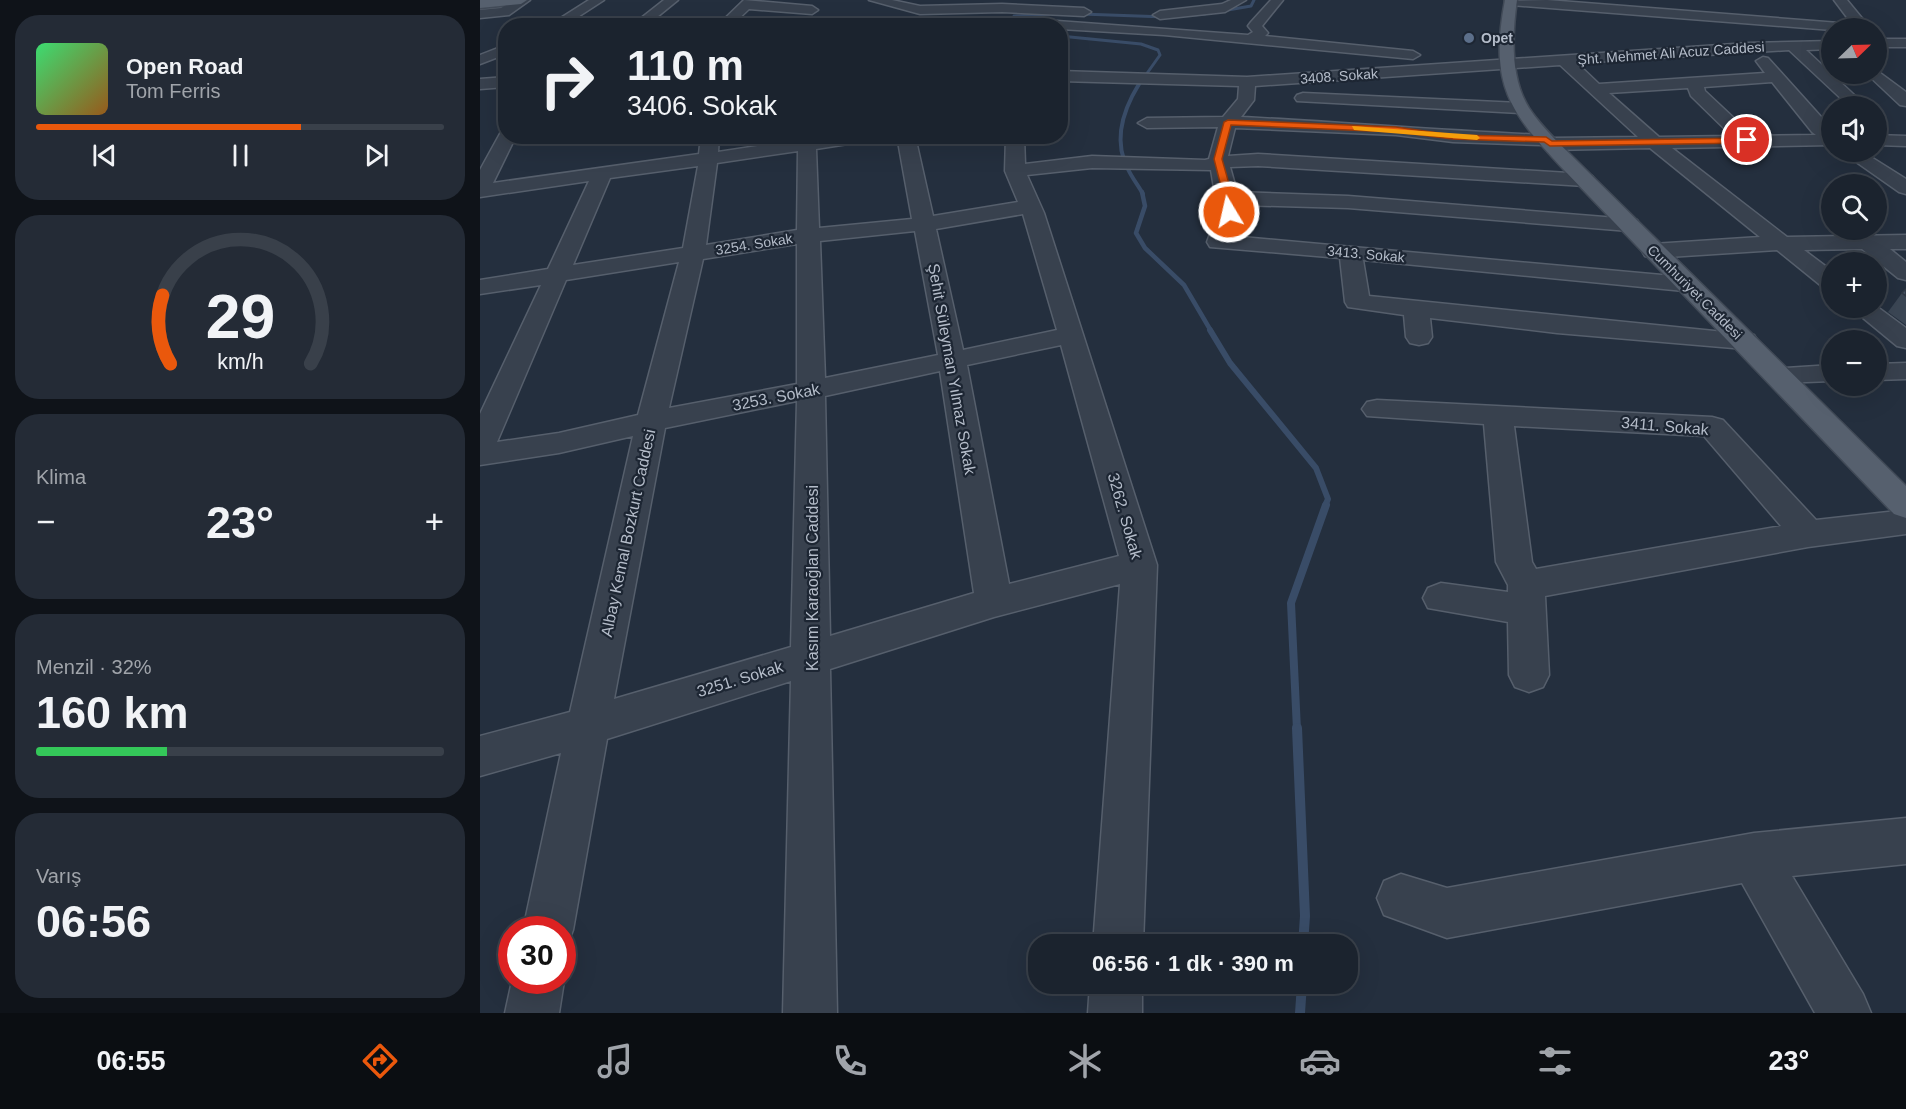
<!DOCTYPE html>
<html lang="tr">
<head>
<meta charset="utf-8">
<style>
  body { margin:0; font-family:Arial,sans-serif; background:#242b36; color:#f1f3f6; height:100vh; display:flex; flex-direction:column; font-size:22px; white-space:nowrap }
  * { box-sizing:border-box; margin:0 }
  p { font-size:20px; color:#a0a4aa }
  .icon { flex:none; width:33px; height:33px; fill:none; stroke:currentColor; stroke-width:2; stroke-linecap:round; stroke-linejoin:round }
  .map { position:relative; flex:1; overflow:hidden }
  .side { display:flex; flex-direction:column; gap:15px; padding:15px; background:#0f1319; width:480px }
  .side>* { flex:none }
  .top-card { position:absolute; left:18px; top:18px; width:570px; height:126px; border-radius:24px; box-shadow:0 6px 24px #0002,0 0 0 2px #39404a; background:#1b232e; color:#f1f3f6; overflow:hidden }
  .needle { width:39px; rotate:67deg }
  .controls { position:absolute; left:1341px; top:18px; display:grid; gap:12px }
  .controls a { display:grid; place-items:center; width:66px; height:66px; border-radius:50%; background:#1b232e; box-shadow:0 6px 24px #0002,0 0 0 2px #39404a; font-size:30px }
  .speed { position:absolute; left:18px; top:916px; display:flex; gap:12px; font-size:30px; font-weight:700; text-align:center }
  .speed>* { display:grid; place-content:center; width:78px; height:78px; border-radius:50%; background:#1b232e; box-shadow:0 6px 24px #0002,0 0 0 2px #39404a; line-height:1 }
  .speed .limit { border:9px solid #d22; background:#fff; color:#111 }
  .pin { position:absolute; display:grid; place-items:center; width:51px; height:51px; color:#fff; margin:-26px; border:3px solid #fff; border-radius:50%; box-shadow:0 2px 6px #0007 }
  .me { position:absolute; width:66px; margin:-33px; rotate:351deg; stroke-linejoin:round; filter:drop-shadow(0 0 4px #0008) }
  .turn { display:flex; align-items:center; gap:21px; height:126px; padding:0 30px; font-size:27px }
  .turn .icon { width:78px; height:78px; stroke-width:2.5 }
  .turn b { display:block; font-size:42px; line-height:51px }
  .big { font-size:45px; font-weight:700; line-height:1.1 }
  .side .card { flex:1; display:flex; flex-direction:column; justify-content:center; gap:9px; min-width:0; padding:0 21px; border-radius:24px; background:#242b36 }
  .side .dial { align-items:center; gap:0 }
  .dial svg { height:156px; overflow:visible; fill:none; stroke:#39404a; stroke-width:7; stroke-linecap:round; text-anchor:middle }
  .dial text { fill:#f1f3f6; stroke:none }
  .song { display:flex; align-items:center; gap:18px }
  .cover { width:72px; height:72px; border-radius:9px; background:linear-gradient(135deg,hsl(140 70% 55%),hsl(30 70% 35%)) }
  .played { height:6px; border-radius:3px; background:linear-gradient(90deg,#ea580c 65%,#39404a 65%) }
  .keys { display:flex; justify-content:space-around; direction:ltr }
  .heat { display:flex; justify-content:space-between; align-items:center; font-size:33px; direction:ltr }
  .charge { height:9px; border-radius:4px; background:linear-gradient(90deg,#34c759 32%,#39404a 0) }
  .trip { position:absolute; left:548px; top:934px; width:330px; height:60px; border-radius:24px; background:#1b232e; box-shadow:0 6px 24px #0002,0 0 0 2px #39404a; font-weight:700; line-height:60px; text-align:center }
  .dock { display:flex; height:96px; justify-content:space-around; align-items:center; background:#0b0e12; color:#a0a4aa }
  .dock .icon { width:42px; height:42px }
  .dock .selected { color:#ea580c }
  .dock b { font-size:27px; color:#f1f3f6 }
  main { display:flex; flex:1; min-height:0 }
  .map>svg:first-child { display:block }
</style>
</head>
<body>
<main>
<section class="side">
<div class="card">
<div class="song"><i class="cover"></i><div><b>Open Road</b><p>Tom Ferris</p></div></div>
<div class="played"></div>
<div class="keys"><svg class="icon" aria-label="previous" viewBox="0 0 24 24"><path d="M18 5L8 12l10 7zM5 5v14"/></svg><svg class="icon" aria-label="pause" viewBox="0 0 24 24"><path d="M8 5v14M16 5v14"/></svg><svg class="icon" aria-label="next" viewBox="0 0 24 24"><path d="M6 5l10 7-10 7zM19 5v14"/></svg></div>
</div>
<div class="card dial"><svg viewBox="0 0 100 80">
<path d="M14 69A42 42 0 1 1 86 69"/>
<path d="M14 69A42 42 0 0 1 10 34" stroke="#ea580c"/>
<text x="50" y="56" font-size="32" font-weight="700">29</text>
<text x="50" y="72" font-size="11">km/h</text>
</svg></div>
<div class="card"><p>Klima</p>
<div class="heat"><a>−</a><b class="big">23°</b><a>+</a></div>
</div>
<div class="card"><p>Menzil · 32%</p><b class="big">160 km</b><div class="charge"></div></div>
<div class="card"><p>Varış</p><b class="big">06:56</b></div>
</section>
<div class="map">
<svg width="1426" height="1013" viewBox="0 0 1426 1013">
  <rect width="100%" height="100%" fill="#242f3e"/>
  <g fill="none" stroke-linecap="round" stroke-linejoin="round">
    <!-- stream-far5 -->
    <path stroke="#394c67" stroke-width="3" d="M742 11 771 6 774 0
      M601 14 686 17
      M700 16 725 14
      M532 26 534 16 569 14
      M580 36 661 44 678 50 680 55 658 86"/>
    <!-- stream-far4 -->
    <path stroke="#394c67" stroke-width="4" d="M659 84C643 110 633 141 648 169 652 178 658 185 663 194"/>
    <!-- stream-far3 -->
    <path stroke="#394c67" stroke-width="4.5" d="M662 192 665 206 656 233 665 248 704 285 731 331"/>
    <!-- stream-far2 -->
    <path stroke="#394c67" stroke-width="6" d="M730 330 750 363 836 468 848 499 845 506"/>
    <!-- stream-far1 -->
    <path stroke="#394c67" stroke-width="8" d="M817 730 811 603 846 505"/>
    <!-- stream -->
    <path stroke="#394c67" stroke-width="10" d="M817 728 825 916 823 945
      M820 1013 822 984"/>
    <!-- minor casing -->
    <g stroke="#565f6c" stroke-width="3">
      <path id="minor" d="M35 0H50L29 15 0 18V10L21 8Z
        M109 0H124L84 26H68Z
        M184 0H198L166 26H151Z
        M264 0 332 6 338 10 332 14 269 9 251 26H237Z
        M389 0H412L440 6 522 4 604 8 611 12 604 16 522 12 440 14Z
        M751 0H766L745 12 680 19 673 15 680 11 742 4Z
        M791 0H803L782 26 788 33 785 36 933 51 940 55 933 59 684 35 580 29V26L570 25 577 21 768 35 773 32 768 26 771 22Z
        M1067 0 1372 24 1354 0H1367L1390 28 1352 30 1031 5 1025 1Z
        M1396 39H1426V47H1396Z
        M1352 41V49L1326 50 1386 106H1369L1309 50 1097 63 1119 84 1285 73 1276 61 1283 57 1288 58 1352 129V145L1192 148 1307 237 1426 235V249H1410L1426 262V280L1418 278 1382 249 1324 250 1352 271V290L1344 288 1297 250 1173 258 1165 256 1162 251 1165 246 1173 244 1280 237 1170 148 1070 150 1062 145 973 142 916 135 755 128 748 156 778 154 1105 174 1112 176 1115 180 1112 184 1105 186 778 166 750 167 757 192 868 196 1149 219 1157 220 1160 225 1157 230 1149 231 868 208 759 205 760 212 751 236 1204 277 1212 279 1216 284 1212 289 1204 291 883 260 889 296 1274 335 1278 341 1274 347 1265 349 1077 333 950 318 952 337 948 343 939 345 930 343 926 337 924 315 868 307 865 302 860 258 730 247 727 242 738 212 731 170 612 168 547 175 564 213 677 565 663 945H613L640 584 514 617 350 669 357 1013H303L311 681 127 739 93 930 86 948 82 949V930H43L81 753 0 776V736L90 712 153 436 79 453 0 465V414L61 285 0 294V280L68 269 109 181 0 197V170L21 132 26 131V136H36L13 183 219 154 221 136H239L238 152 345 136H396L387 141 336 149 339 228 432 219 417 136H435L453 216 538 202 525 171 526 136H544L545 164 612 156 725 160 729 159 738 127 667 128 658 123 667 118 743 117 758 99 759 86 580 81V71L767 77 1269 43ZM1080 65 1158 137 1074 138 1066 135C964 131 863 122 761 117L774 100 775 86ZM1292 82 1332 132 1336 135 1273 136 1225 91 1224 87ZM1208 88 1211 96 1252 136 1179 137 1129 93ZM318 151 317 230 226 245 237 163ZM218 166 203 248 93 265 130 178ZM543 214 577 330 483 350 456 229ZM435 231 458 355 345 378 340 241ZM317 244V384L189 408 223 259ZM199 262 158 415 79 433 17 442 86 280ZM581 345 639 556 529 584 487 365ZM460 371 494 593 350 636 345 396ZM317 401 311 647 134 699 185 428Z
        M26 45V54L0 64V55Z
        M1396 70 1426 92V106L1420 105 1387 74H1396Z
        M26 77V87L0 89V79Z
        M823 93 1040 103 1048 108 1040 113 817 101 815 98 817 95Z
        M1396 135 1426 136V146L1396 145Z
        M1362 152H1383L1426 179V194L1419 192Z
        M1396 306 1426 328V348L1417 346 1371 308Z
        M1426 363V379L1396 380V364Z
        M1352 365V381L1301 383 1291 381 1287 375 1291 369Z
        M897 400 1232 417 1243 420 1336 520 1426 510V534L1328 547 1065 596 1069 675 1063 687 1049 692 1035 687 1029 675 1028 622 948 608 943 598 948 588 961 583 1028 592V585L1016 562 1004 424 887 416 882 409 887 402ZM1034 426 1224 436 1301 526 1056 569 1052 562Z
        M1426 818V864L1312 876 1383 994 1391 1013H1335L1262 883 967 938 904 915 897 898 904 881 921 874 967 888 1274 833Z
        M82 977 84 981 79 1013H25L32 981H82Z
        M610 984H662V1013H608Z"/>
    </g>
    <!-- major casing -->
    <g stroke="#414a57" stroke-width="3">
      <path id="major" d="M0 0H47L41 4 0 8Z
        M1025 0H1037C1032 34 1030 78 1049 108 1062 128 1082 146 1099 163L1426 486V518L1414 514 1085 171C1029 111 1009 86 1025 0Z"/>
    </g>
    <!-- minor -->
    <use href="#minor" fill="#38414e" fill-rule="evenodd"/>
    <!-- major -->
    <use href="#major" fill="#56606e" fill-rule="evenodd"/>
  </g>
  <!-- wall -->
  <path fill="#3b4654" d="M1426 289V325L1408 312 1422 293Z"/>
  <!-- building -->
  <path fill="#455162" stroke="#303945" stroke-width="1.5" d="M1426 289V296L1422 293Z"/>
  <!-- route -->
  <path fill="#ea580c" stroke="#983908" stroke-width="1.5" d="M748 120 916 127 973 135 1066 137 1072 141 1267 138 1271 140 1267 143 1070 146 1064 142 973 139 916 132 751 125 742 159 753 198V212L749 215 745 212 744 198 734 159 744 122Z"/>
  <!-- slow -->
  <path fill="#f59e0b" d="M872 126 997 135 1000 138 997 140 874 130Z"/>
  <!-- markers -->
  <circle fill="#5c6f8a" stroke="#1d2633" stroke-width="2" cx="989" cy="38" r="6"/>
  <g text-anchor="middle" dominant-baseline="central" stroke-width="4.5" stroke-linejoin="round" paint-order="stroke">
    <!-- far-poi labels -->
    <g font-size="14" font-weight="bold" fill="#b4bcc9" stroke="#1d2633" text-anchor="start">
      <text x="1001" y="38">Opet</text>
    </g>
    <!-- far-street labels -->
    <g font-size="14" fill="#b4bcc9" stroke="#1d2633">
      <text transform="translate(1191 53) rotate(-4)">Şht. Mehmet Ali Acuz Caddesi</text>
      <text transform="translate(859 76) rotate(-4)">3408. Sokak</text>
      <text transform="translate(274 244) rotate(-9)">3254. Sokak</text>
      <text transform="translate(886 254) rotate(5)">3413. Sokak</text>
      <text transform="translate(1215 292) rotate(45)">Cumhuriyet Caddesi</text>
    </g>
    <!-- street labels -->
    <g font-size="16" fill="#b4bcc9" stroke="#1d2633">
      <text transform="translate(472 369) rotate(80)">Şehit Süleyman Yılmaz Sokak</text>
      <text transform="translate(296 397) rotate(-11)">3253. Sokak</text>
      <text transform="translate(1185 426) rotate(5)">3411. Sokak</text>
      <text transform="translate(645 516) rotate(74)">3262. Sokak</text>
      <text transform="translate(148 533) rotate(-78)">Albay Kemal Bozkurt Caddesi</text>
      <text transform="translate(332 578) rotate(-90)">Kasım Karaoğlan Caddesi</text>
      <text transform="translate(260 679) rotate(-17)">3251. Sokak</text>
    </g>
  </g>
</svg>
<div class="controls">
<a><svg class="needle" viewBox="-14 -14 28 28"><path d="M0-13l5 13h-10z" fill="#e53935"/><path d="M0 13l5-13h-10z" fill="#a0a4aa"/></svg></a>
<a><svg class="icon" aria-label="sound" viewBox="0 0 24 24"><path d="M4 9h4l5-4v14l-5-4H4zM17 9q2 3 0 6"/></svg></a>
<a><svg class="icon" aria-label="search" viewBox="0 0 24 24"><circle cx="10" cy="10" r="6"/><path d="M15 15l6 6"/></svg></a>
<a>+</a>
<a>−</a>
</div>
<div class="speed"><div class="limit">30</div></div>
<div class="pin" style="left:1267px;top:140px;background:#d93025"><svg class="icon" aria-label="arrive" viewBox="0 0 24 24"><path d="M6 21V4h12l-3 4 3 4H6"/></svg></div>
<svg class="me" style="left:749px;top:212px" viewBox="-20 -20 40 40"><circle r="17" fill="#ea580c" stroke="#fff" stroke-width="3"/><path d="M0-11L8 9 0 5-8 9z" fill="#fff"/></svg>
<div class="trip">06:56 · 1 dk · 390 m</div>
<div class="top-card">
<div class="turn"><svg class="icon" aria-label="right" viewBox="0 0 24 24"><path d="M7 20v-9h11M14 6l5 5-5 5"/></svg><div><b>110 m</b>3406. Sokak</div></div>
</div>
</div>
</main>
<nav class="dock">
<b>06:55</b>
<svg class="icon selected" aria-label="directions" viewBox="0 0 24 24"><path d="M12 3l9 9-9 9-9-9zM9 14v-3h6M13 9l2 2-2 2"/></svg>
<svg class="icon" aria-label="music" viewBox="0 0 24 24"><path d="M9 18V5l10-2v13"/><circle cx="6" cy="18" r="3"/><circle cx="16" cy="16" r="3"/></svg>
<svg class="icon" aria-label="phone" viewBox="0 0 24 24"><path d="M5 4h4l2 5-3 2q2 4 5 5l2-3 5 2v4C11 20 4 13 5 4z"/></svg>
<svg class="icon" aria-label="climate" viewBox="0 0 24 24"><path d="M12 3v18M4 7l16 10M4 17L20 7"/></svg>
<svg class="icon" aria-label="car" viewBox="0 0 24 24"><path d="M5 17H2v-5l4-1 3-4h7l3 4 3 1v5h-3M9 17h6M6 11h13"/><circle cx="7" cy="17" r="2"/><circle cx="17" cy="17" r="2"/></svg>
<svg class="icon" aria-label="filters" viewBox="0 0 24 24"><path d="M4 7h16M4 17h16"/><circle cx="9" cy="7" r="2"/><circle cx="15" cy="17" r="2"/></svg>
<b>23°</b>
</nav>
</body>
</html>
